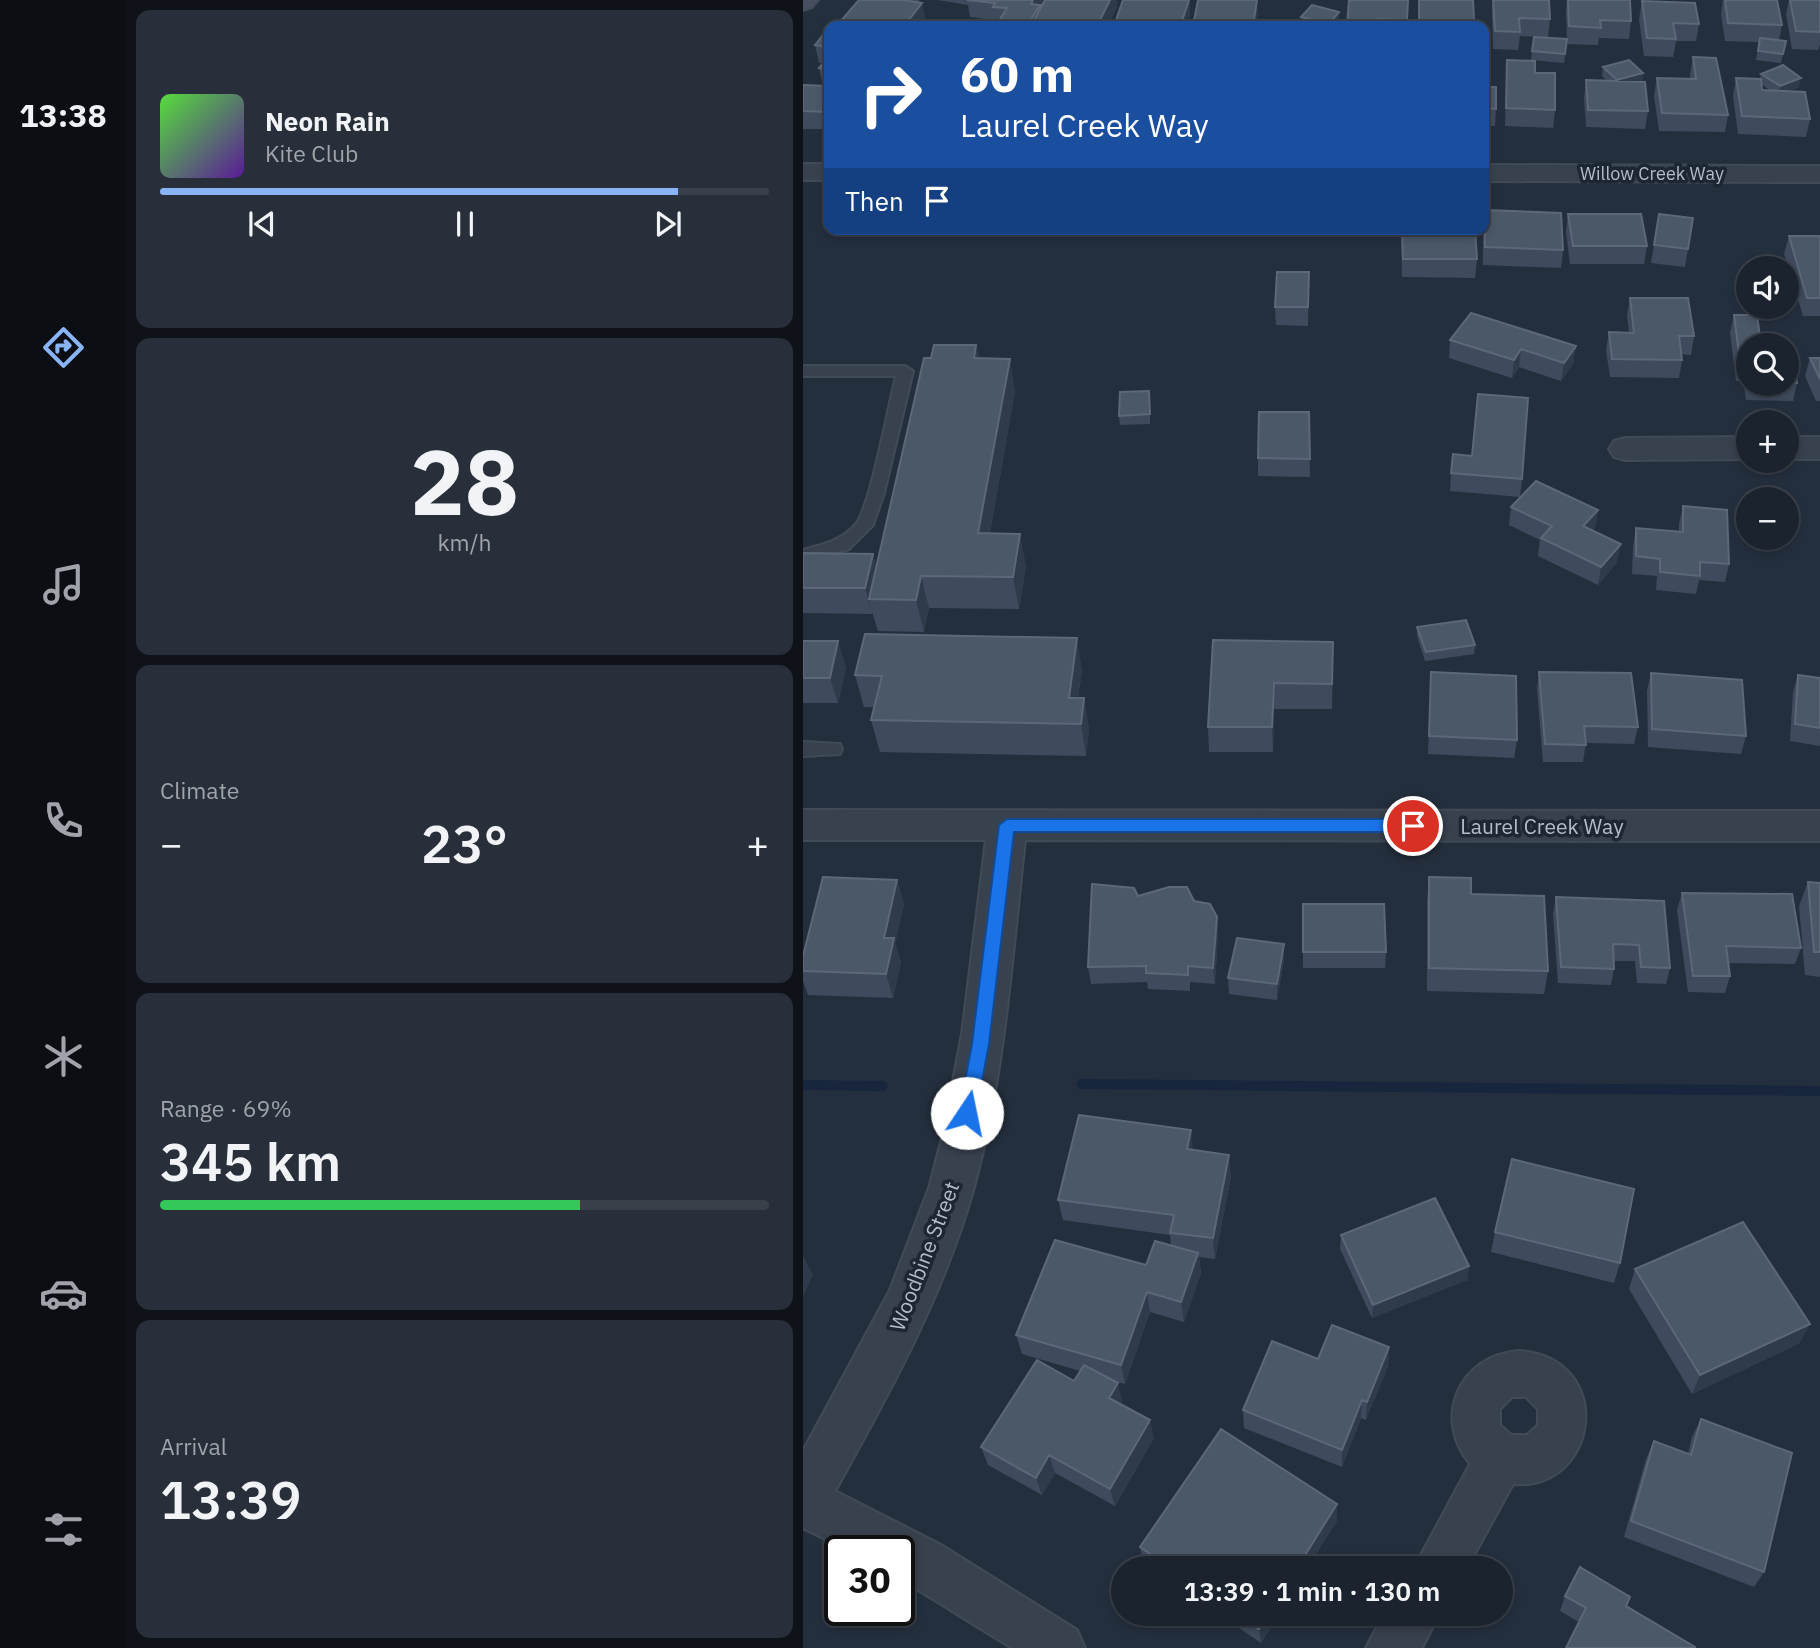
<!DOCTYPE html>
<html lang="en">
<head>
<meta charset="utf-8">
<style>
  body { margin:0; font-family:"IBM Plex Sans",sans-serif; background:#282f3a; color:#f1f3f6; height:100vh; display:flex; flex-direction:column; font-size:26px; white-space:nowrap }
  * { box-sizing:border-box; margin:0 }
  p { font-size:23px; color:#a0a4aa }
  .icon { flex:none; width:38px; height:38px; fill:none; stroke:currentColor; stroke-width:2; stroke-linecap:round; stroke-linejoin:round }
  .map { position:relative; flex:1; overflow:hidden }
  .panel { display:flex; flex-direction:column; gap:10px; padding:10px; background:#0f1319; width:677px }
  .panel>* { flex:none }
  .hud { position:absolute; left:21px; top:21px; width:665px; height:214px; border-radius:14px; box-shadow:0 4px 10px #0003,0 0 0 2px #39404a; background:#1a4fa0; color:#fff; overflow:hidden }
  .buttons { position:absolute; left:933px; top:256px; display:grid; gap:14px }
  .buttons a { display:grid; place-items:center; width:63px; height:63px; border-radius:50%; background:#1b232e; box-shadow:0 4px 10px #0003,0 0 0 2px #39404a; font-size:35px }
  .speed { position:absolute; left:21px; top:1535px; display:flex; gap:14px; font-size:35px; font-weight:700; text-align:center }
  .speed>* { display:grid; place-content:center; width:91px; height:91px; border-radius:50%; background:#1b232e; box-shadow:0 4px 10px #0003,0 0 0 2px #39404a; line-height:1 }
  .speed .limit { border:4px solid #111; border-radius:10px; background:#fff; color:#111 }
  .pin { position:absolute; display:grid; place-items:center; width:60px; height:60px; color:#fff; margin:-30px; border:4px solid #fff; border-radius:50%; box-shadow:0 2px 7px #0007 }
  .me { position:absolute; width:77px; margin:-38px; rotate:11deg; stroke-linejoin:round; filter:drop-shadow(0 0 5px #0008) }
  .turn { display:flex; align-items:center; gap:24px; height:147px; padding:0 21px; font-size:32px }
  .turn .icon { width:91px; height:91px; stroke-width:2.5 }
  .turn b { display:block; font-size:49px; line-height:60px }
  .then { display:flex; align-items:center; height:66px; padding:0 21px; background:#0003; gap:14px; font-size:26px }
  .big { font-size:52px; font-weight:600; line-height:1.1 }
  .panel .tile { flex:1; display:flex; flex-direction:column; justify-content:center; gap:10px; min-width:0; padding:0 24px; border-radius:14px; background:#282f3a }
  .panel .dial { align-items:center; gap:0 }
  .dial b { font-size:91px; line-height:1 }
  .song { display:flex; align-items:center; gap:21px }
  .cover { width:84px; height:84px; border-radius:10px; background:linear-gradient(135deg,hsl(110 70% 55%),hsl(270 70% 35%)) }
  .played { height:7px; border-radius:4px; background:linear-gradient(90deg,#8ab4f8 85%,#39404a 85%) }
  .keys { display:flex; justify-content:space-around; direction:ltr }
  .heat { display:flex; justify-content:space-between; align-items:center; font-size:38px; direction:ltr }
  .charge { height:10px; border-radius:5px; background:linear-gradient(90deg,#34c759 69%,#39404a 0) }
  .trip { position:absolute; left:308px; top:1556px; width:402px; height:70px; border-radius:35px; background:#1b232e; box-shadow:0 4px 10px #0003,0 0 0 2px #39404a; font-weight:600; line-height:70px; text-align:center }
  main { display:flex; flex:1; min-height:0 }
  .menu { display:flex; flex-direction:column; width:126px; justify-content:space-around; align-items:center; background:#0b0e12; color:#a0a4aa }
  .menu .icon { width:49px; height:49px }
  .menu .on { color:#8ab4f8 }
  .menu b { font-size:32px; color:#f1f3f6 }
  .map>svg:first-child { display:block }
</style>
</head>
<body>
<main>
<nav class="menu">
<b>13:38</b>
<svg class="icon on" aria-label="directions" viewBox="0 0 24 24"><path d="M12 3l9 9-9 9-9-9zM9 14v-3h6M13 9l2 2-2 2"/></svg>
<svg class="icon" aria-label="music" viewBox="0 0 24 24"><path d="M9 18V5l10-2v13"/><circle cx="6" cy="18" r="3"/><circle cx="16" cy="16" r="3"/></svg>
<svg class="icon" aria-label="phone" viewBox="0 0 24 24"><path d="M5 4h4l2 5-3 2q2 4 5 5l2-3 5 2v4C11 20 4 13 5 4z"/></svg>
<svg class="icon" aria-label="climate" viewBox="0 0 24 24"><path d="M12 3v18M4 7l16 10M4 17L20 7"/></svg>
<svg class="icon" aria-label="car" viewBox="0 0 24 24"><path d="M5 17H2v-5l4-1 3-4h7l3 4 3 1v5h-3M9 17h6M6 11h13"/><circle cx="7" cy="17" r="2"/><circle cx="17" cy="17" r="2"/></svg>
<svg class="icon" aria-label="filters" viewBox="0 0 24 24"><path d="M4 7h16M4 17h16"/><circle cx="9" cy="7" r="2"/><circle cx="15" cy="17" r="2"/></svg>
</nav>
<section class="panel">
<div class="tile">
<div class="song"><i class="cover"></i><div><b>Neon Rain</b><p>Kite Club</p></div></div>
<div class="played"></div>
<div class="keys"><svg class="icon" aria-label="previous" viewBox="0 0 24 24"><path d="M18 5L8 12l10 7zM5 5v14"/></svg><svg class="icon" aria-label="pause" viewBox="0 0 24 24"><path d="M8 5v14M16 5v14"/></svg><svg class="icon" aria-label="next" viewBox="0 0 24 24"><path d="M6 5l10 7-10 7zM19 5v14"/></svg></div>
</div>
<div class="tile dial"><b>28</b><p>km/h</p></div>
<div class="tile"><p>Climate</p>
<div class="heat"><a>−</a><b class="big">23°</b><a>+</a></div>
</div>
<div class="tile"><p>Range · 69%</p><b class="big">345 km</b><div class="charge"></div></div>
<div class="tile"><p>Arrival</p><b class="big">13:39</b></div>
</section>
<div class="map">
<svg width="1017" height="1648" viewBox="0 0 1017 1648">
  <rect width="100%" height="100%" fill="#242f3e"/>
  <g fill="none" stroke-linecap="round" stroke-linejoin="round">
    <!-- stream -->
    <path fill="#17263c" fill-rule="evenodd" d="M279 1079 1017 1086V1096L279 1089 275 1088 273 1084 275 1080Z
      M0 1080 79 1081 83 1082 85 1086 83 1090 79 1091 0 1090Z"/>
    <!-- lane casing -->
    <g stroke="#414a57" stroke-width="4">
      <path id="lane" d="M0 366H102L110 371 81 493 70 525 46 549 0 562V550C21 544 38 541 53 524 67 507 86 404 93 376H0Z
        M0 742 37 744 39 749 37 754 0 756Z"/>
    </g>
    <!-- street casing -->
    <g stroke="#414a57" stroke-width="4">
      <path id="street" d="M0 164H26V180H0Z
        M681 165 1017 166V182L681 181Z
        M945 437V459L822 460 811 457 806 449 811 441 822 438Z
        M984 437H1017V459H984Z
        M0 810 1017 811V841L222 840C209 956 202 1074 171 1187 141 1295 86 1394 32 1491L138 1545 274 1630 282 1648H209L96 1578V1550H44L0 1528V1451L87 1290 126 1188 139 1138 159 1034 183 840H0Z
        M716 1351C813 1357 797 1491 710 1484L664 1568H611L667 1464C629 1418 656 1355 716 1351ZM709 1397H723L735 1409V1425L724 1435H708L697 1425V1409Z
        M581 1614H636L619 1648H563Z"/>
    </g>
    <!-- secondary casing -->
    <g stroke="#414a57" stroke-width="4">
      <path id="secondary" d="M0 0H15L9 7 0 10Z"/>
    </g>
    <!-- lane -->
    <use href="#lane" fill="#38414e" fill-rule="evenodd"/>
    <!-- street -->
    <use href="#street" fill="#38414e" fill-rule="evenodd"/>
    <!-- secondary -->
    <use href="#secondary" fill="#465061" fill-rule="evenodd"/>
  </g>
  <!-- wall -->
  <path fill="#3f4b5c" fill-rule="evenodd" d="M56 0H117L115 2 119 3 122 20 118 26H36V23Z
    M135 0H240V3L314 7 304 26H193L194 25H193L192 20 167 17 165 5Z
    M605 0 604 26H544Z
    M615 0 671 21 670 26H615Z
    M690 0H746L747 19 745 37 717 36 715 50 690 49 689 12Z
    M764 0H827L828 21 826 39 796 38 795 45 764 44V40L761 63 728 60 731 37 764 39 763 12Z
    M920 0H974L979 25 976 40 983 41 978 63 953 60 956 42 922 41 918 14Z
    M986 0H1017V44L1015 50 989 49 983 14Z
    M839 1 896 24 893 41H873L870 57 841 56 836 19Z
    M387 14 384 26H312V23Z
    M498 17 536 21 532 26H498Z
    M26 30V129H0V85L20 86 16 68 20 63H16L12 45Z
    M890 57 925 115 922 132 856 131 851 96 854 78 887 79V75Z
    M704 60 732 73 752 110 750 128 702 126Z
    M800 67 840 73 839 82 845 111 842 129 783 127 781 98 783 80 804 81 799 76Z
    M958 74 996 87 986 91 1007 119 1003 137 935 134 930 96 933 78 957 79ZM958 84 968 91 959 90Z
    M681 87 693 109 692 126H681Z
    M682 210 760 250 758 268 680 265V229Z
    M765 214 844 246 841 264H767L763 232Z
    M856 214 885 249 882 267 848 263Z
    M598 229H672L674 259 672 278 599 277Z
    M986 236H1017V316H1000L981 254Z
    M506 272 505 326 473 325 472 307Z
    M827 298 891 336 888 355 878 354 879 360 876 378 807 377 803 350 806 332 826 333 824 316Z
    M931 315 945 345V383H994L990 401 943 400 940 381H933L927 333Z
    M647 340 773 346 770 364 758 381 716 367 709 378 646 358Z
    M173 345 176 358 212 391 187 533 223 566 216 609 126 608 121 632 75 631 69 612V614L0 613V553L70 554 73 568 128 358Z
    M1007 358H1017V401H1013L1002 376Z
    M347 400V424L317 425 316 416Z
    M506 412 507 477 455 476V458Z
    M648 473 719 479 717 497 647 491Z
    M880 506 926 564 922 582 896 580 893 594 853 590 854 576 829 574 830 546 833 528 876 531V524Z
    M708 507 795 510 792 528 789 531 814 562 795 585 735 556 737 540 706 525Z
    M614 627 672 645 671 654 622 661 614 636Z
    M0 641 43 667 35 703H0Z
    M530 642 529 709H471L470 752H406L405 727Z
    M279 670 275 698H281L286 730 283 756 77 752 68 720 71 707H61L52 675Z
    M628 672 714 740 711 758 625 754Z
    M736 672 835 727 831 744 783 743 780 762H740L734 689Z
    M848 673 943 736 938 754 845 747 844 691Z
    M995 675 1017 678V746L987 741 990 692Z
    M626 877 668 894 745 971 741 994 624 991V901Z
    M94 880 101 904 92 944 98 962 90 998 5 995 0 981V956Z
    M1005 882 1017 883V977L1002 975 996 906Z
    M879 893 998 948 992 964 925 963 927 976 922 993 885 992 874 910Z
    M335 896 391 901 415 933 412 984 387 982V991L345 989 344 982 288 984 285 967Z
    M753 897 861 901 867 968 863 984 834 983 832 961H811V969L808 985 755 983 750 914Z
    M500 904 583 952 582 968H500Z
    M481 944V960L474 1000 426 994 425 978Z
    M390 1150 428 1176 412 1259 396 1257 398 1273 381 1322 347 1312 322 1384 310 1381 319 1401 317 1404 351 1438 312 1506 252 1473 239 1495 185 1465 178 1447 271 1381 277 1371 219 1354 213 1335 343 1265 368 1246 367 1235 260 1220 255 1200Z
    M692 1232 817 1263 811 1283 688 1252Z
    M538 1235 666 1266 664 1280 569 1318 537 1249Z
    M832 1269 997 1343 889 1394 826 1289Z
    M586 1347 585 1366 563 1420 558 1418 539 1467 441 1428 440 1410 515 1359Z
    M898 1419 961 1572 951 1587 821 1537 843 1459 851 1441 885 1454 889 1437Z
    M534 1504V1521L504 1568H348L341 1563 337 1547Z
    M762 1596 823 1606 776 1622 757 1611Z
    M415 1614H476L458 1643Z"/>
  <!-- shaded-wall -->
  <path fill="#2f3b4b" d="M230 0H240L241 4 230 22V26H224L228 4Z
    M307 0H314V7L304 26H294Z
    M386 0H387V14L384 26H379V21Z
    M454 0 455 14 453 26H450Z
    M119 3 122 20 118 26H101Z
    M536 12V21L532 26H526V24Z
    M840 73 839 82 813 89 814 80Z
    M998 78 996 87 975 95 977 86Z
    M173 345 179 378 171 358Z
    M773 346 770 364 758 381 761 363Z
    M718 349 716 367 709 378 711 360Z
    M207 359 212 391 181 566 175 533Z
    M795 510 792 528 777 544 780 526Z
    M217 534 223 566 216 609 210 577Z
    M818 544 814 562 795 585 798 567Z
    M70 554 76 579 66 599 69 614 62 588Z
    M118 576 126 608 121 632 113 600Z
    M274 638 279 670 271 724 266 698Z
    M35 641 43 667 35 703 27 678Z
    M471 683V709L470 752 469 727Z
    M281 698 286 730 283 756 278 724Z
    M94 880 101 904 92 944 98 962 90 998 83 974 81 938Z
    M414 917 415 933 412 984 410 968Z
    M481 944V960L474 1000V984Z
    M388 1130 390 1151 384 1149Z
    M426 1155 428 1176 412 1259 410 1238Z
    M395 1253 398 1273 381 1322 378 1302Z
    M0 1255 10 1275 0 1296Z
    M666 1266 664 1280 569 1318 570 1305Z
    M344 1292 347 1312 322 1384 318 1365Z
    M1007 1324 997 1343 889 1394 897 1375Z
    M586 1347 585 1366 563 1420 564 1402Z
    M315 1383 319 1401 310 1417 306 1398Z
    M559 1400 558 1418 539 1467V1450Z
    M347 1420 351 1438 312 1506 307 1489Z
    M246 1455 252 1473 239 1495 233 1478Z
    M534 1504V1521L504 1568H494Z
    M466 1614H476L458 1643 456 1629Z"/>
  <!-- building -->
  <path fill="#4b5868" stroke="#5c6777" stroke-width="2" d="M56 0H100L119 3 101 26H86L75 25 74 26H55L36 23Z
    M164 0H230L228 4 237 5 224 26H193L204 8 190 7 192 3Z
    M242 0H307L294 26H271L230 22Z
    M320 0H386L379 21 363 20 361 26 312 23Z
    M395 0H454L450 26H390Z
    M546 0H605L604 20 575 19V26H544Z
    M616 0H670L671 21H646V26H616Z
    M690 0H746L747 19 716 18 717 32 692 31Z
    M765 0H827L828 21 797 20 798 28 766 26Z
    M922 0H974L979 25 925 23Z
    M987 0H1017V32L993 31Z
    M839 1 892 3 896 24 870 23 873 39 844 38Z
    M509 5 536 12 526 24 498 17Z
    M24 30H26V47L12 45Z
    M731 37 764 39 762 54 729 51Z
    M957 38 983 41 980 54 955 51Z
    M26 56V70L16 68Z
    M890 57 913 58 925 115 859 113 854 78 893 79Z
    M704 60 732 61V73H752V110L703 108Z
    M826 60 840 73 814 80 800 67Z
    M980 65 998 78 977 86 958 74Z
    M933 78 958 79 959 90 1002 92 1007 119 939 116Z
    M783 80 842 82 845 111 785 110Z
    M0 85 26 86V112L0 111Z
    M681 87H693V109L681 108Z
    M682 210 758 213 760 250 682 247Z
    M765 214H838L844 246H770Z
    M856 214 890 218 885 249 851 245Z
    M599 229H672L674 259H600Z
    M986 236H1017V298H1004Z
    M474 272H506L505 307H472Z
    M827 298H885L891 336H876L879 360 809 359 806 332 831 333Z
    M668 313 773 346 761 363 718 349 711 360 647 340Z
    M931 315H954L958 345H945V368L944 363 937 362Z
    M131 345H173L171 358 207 359 175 533 217 534 210 577 118 576 113 600 66 599 121 358H128Z
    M1007 358H1017V379Z
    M984 360H990L994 383H984Z
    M346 391 347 414 316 416 317 392Z
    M675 394 725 398 719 479 648 473 650 454 669 456Z
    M456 412H506L507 459 455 458Z
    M733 481 795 510 780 526 818 544 798 567 738 538 749 526 708 507Z
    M880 506 924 510 926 564 897 562V576L857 572V559L833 556V528L880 532Z
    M0 553 70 554 62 588H0Z
    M663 620 672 645 623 652 614 627Z
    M62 634 274 638 266 698H281L278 724 68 720 79 676 52 675Z
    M410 640 530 642 529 684 471 683 469 727H405Z
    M0 641H35L27 678H0Z
    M628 672 713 676 714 740 626 736Z
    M736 672 828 673 835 727 781 726 783 745 742 744Z
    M848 673 939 680 943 736 849 729Z
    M995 675 1017 678V728L992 724Z
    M20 877 94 880 81 938H91L83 974 0 971V956Z
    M626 877 668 878V894L741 896 745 971 626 968Z
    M1005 882 1017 883V952H1011Z
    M289 884 331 888 335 896 366 887H384L391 901 407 904 414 917 410 968 385 966V975L343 973V966L285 967Z
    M879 893 989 894 998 948 923 946 927 976H890Z
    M753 897 861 901 867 968 838 967 836 945 810 944 811 969 758 967Z
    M500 904H581L583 952H500Z
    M434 938 481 944 474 984 425 978Z
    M276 1115 388 1130 384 1149 426 1155 410 1238 367 1233 371 1215 255 1200Z
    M709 1159 831 1189 817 1263 692 1232Z
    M632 1198 666 1266 570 1305 538 1235Z
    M940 1222 1007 1324 897 1375 832 1269Z
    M252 1240 343 1265 352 1241 395 1253 378 1302 344 1292 318 1365 213 1335Z
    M529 1325 586 1347 564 1402 559 1400 539 1450 440 1410 469 1341 515 1359Z
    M234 1360 271 1381 281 1365 315 1383 306 1398 347 1420 307 1489 246 1455 233 1478 178 1447Z
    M898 1419 989 1453 961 1572 828 1521 851 1441 888 1455Z
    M418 1429 534 1504 494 1568H368L337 1547Z
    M777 1567 827 1597 823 1606 892 1647V1648H763L783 1608 762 1596Z
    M434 1614H466L456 1629Z"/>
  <!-- route -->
  <path fill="#1a73e8" stroke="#114b97" stroke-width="2" d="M204 819H610L618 826 610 832H211L186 1044 173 1113 171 1119 164 1121 158 1119 156 1113 169 1044 196 825Z"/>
  <g text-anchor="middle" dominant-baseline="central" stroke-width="7" stroke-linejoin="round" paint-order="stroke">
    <!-- far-street labels -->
    <g font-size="18" fill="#b4bcc9" stroke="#1d2633">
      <text x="849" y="173">Willow Creek Way</text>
    </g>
    <!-- street labels -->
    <g font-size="21" fill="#b4bcc9" stroke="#1d2633">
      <text x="739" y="826">Laurel Creek Way</text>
      <text transform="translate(121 1256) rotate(-69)">Woodbine Street</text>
    </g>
  </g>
</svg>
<div class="buttons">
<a><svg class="icon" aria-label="sound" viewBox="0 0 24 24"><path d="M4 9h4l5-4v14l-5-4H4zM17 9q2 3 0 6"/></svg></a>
<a><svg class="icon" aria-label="search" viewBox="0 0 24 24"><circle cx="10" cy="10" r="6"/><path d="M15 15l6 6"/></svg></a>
<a>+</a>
<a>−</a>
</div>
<div class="speed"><div class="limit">30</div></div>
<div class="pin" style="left:610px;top:826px;background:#d93025"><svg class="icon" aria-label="arrive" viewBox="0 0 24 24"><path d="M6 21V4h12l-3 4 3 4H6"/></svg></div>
<svg class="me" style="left:164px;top:1113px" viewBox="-20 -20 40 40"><circle r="19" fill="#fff"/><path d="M0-13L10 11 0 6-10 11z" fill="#1a73e8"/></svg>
<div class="trip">13:39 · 1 min · 130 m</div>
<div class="hud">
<div class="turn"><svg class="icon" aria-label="right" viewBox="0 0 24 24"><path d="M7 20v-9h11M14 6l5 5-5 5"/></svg><div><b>60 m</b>Laurel Creek Way</div></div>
<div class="then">Then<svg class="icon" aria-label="arrive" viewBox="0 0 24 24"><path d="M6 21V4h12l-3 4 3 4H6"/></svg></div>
</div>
</div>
</main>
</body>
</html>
